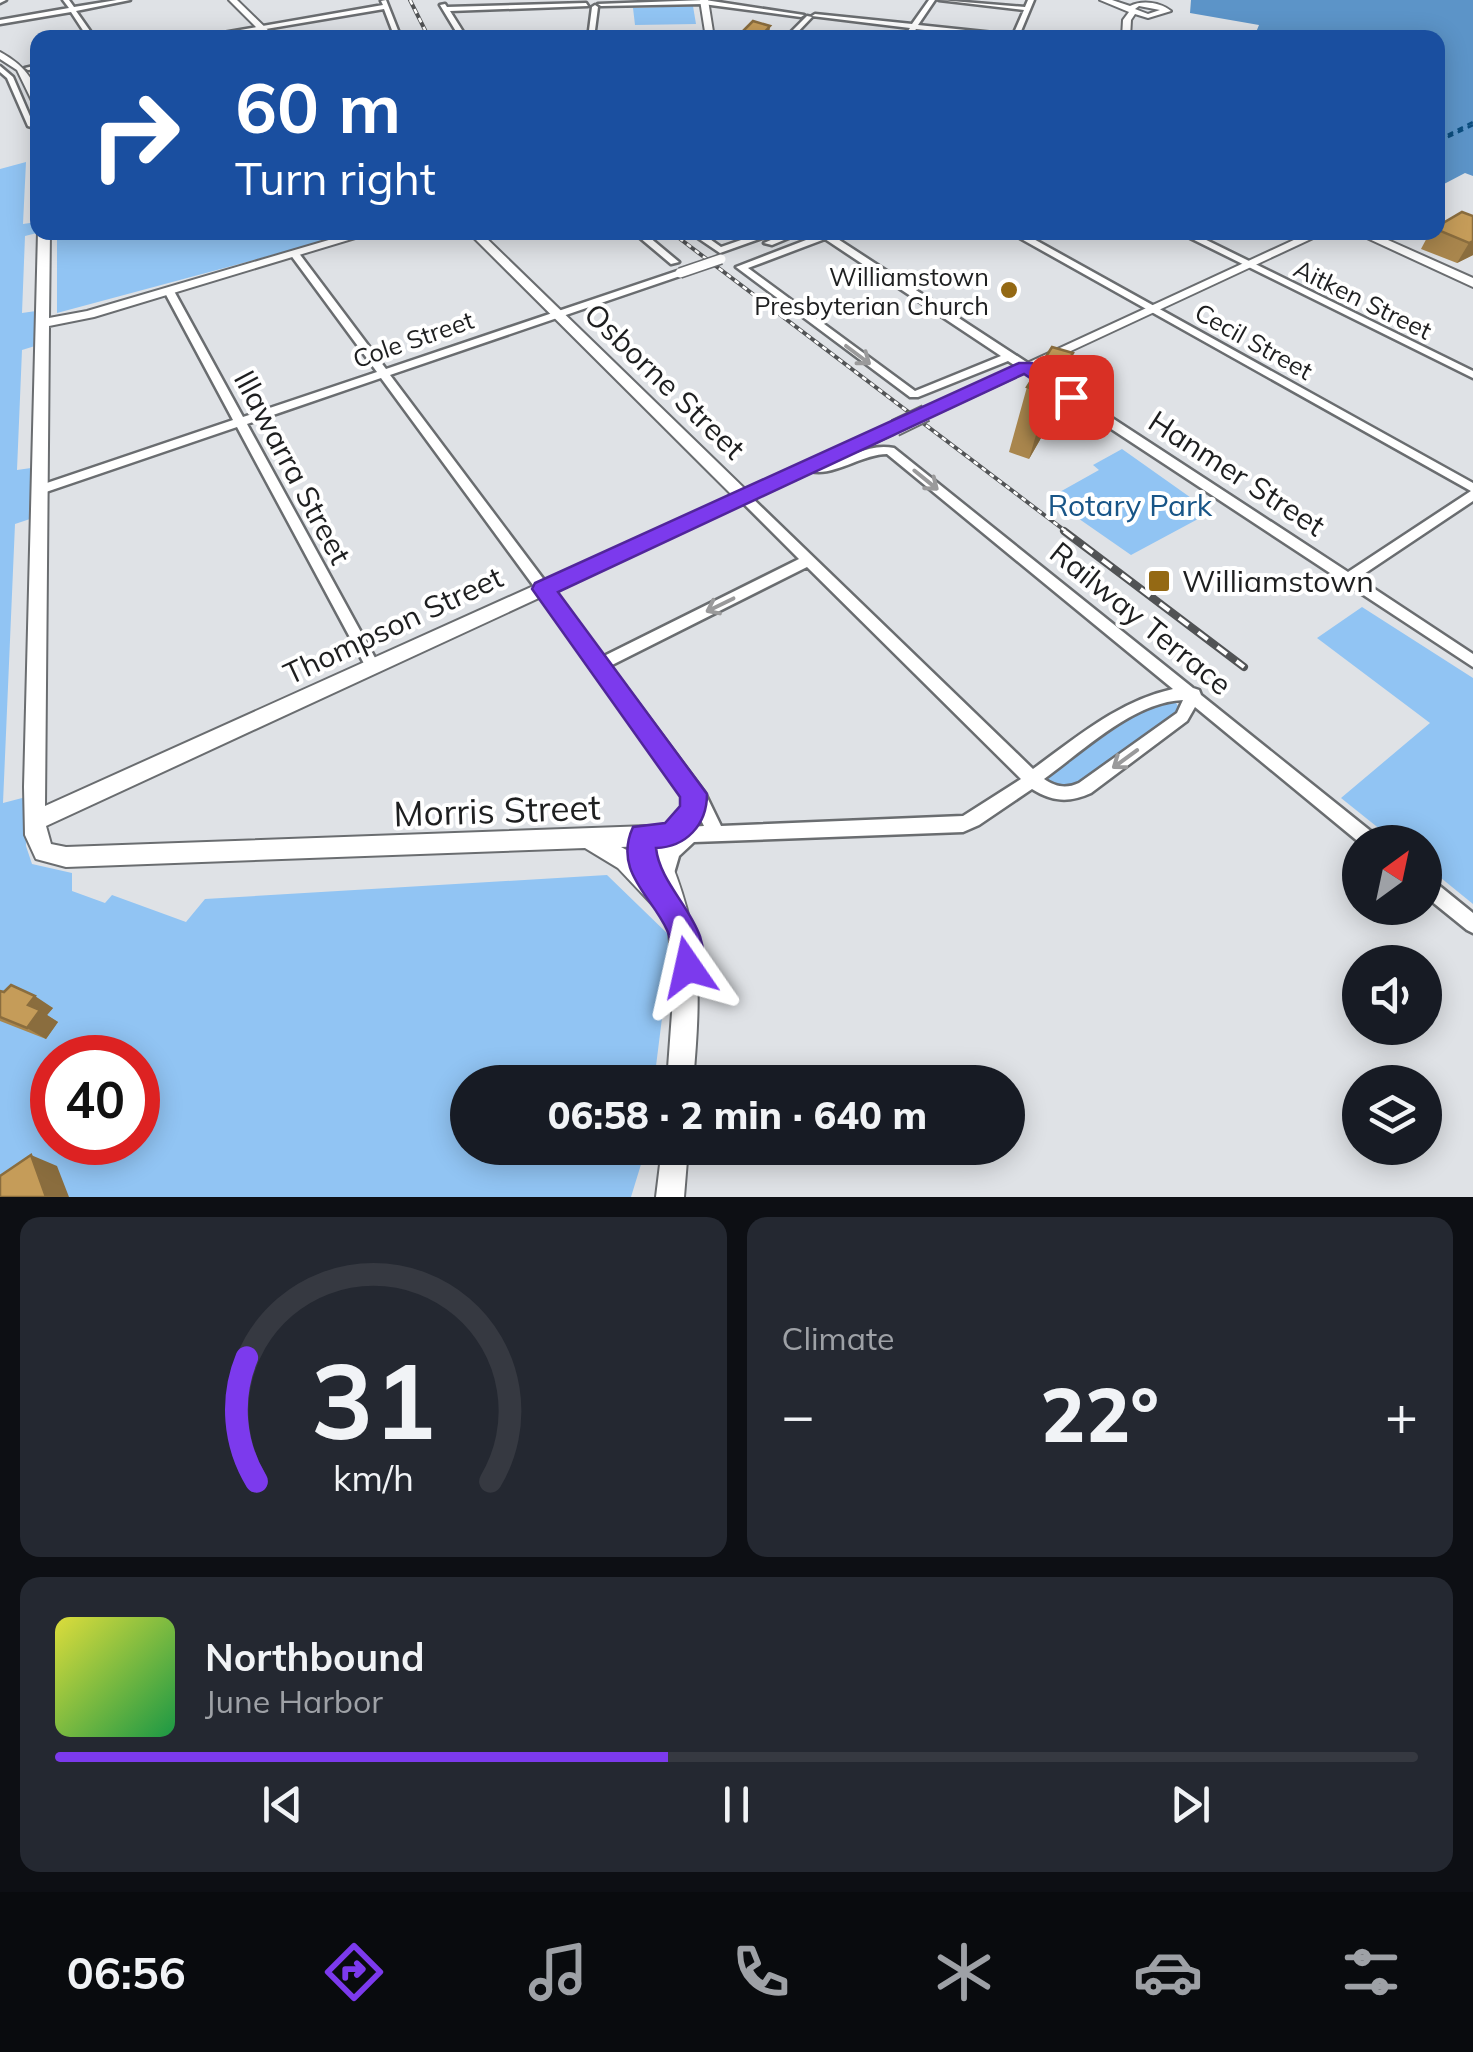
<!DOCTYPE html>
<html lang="en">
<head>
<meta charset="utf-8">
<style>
  body { margin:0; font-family:Mulish,sans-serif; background:#242831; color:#f1f3f6; height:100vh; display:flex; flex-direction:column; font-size:38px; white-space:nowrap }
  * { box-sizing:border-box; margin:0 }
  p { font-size:32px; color:#9ea1a6 }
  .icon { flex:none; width:55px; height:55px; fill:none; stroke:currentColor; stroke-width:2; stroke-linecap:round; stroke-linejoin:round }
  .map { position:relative; height:1197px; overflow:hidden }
  .side { display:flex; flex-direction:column; gap:20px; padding:20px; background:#0d0f14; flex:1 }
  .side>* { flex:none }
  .guide { position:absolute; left:30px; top:30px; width:1415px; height:210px; border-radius:20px; box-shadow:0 5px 25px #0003; background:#1a4fa0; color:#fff; overflow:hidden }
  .needle { width:65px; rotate:33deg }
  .fabs { position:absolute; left:1342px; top:825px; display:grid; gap:20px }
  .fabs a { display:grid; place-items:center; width:100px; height:100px; border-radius:50%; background:#171b24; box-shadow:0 5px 25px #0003; font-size:50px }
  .speed { position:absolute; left:30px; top:1035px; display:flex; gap:20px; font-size:50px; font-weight:700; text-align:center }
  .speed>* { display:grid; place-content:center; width:130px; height:130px; border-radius:50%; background:#171b24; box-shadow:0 5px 25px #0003; line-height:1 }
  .speed .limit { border:15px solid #d22; background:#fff; color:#111 }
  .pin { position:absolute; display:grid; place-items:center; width:85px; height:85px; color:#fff; margin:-42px; border-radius:20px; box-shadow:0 5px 15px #0006 }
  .me { position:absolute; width:110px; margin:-55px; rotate:349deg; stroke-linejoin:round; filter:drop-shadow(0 0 8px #0008) }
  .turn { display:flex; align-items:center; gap:35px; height:210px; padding:0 40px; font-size:45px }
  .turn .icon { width:130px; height:130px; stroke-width:2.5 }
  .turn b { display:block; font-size:70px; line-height:85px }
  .big { font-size:75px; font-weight:800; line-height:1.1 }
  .side .tile { flex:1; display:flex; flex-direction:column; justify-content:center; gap:15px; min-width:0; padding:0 35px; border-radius:20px; background:#242831 }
  .side .dial { align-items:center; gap:0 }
  .dial svg { height:260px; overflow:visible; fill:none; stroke:#363941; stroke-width:7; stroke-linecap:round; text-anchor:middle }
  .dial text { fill:#f1f3f6; stroke:none }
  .song { display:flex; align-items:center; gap:30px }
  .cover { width:120px; height:120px; border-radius:15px; background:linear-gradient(135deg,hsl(60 70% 55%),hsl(140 70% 35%)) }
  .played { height:10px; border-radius:5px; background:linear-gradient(90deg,#7c3aed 45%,#363941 45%) }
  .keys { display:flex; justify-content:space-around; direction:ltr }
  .heat { display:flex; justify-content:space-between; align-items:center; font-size:55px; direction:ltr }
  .side .tiles { flex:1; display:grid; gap:20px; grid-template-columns:1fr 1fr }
  .tile:last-child { grid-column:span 2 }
  .trip { position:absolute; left:450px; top:1065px; width:575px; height:100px; border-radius:50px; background:#171b24; box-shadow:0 5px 25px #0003; font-weight:800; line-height:100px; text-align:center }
  .tab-bar { display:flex; height:160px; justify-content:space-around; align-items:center; background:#090b0e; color:#9ea1a6 }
  .tab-bar .icon { width:70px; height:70px }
  .tab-bar .active { color:#7c3aed }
  .tab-bar b { font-size:45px; color:#f1f3f6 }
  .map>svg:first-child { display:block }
</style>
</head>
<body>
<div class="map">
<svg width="1473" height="1197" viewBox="0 0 1473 1197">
  <rect width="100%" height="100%" fill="#dfe2e6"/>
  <!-- green -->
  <path fill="#91c4f3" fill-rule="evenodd" d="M693 6 696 24 635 25 633 8Z
    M26 162 23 224 37 222V233L25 236 22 313 36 311 35 346 22 350 17 470 31 468 30 519 15 524 3 803 26 797V846L32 864 72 873V891L105 903 112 895 186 922 205 899 607 875 672 938 654 1082H468V1148H646L631 1197H0V169ZM52 1058H138V1142H52Z
    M57 233V232L354 233 57 313Z
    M1122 449 1211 512 1131 555 1049 498 1099 470 1093 465Z
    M1362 607 1473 678V904L1425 865V842H1396L1341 798 1430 723 1317 638Z
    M1175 701 1179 708 1175 715 1076 787 1060 788 1046 781V776L1150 705Z"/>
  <!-- water -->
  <path fill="#5c94c8" d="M1191 0H1473V176L1465 173 1444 184 1438 182V38L1254 37 1259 25 1190 13Z"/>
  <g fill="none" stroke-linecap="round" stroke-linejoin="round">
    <!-- ferry -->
    <path stroke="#0b4d7e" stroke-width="2.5" stroke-dasharray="6 5" stroke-linecap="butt" d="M1438 140 1473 122
      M1438 142 1473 125"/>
    <!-- street casing -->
    <g stroke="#6a6d70" stroke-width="5">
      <path id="street" d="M0 0H6L0 3Z
        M63 0H69L74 7 117 0H130L76 11 95 38H88L71 12 0 24V20L69 8Z
        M386 0 401 38H395L384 9 212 38H194L383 5 381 1Z
        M705 0 804 15 801 17 703 4 601 6 598 4Z
        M929 0H935L918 25 1013 35 1024 10 939 0 1025 7 1028 0H1034L1019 36 1024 38H998L916 29 910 38H903L910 28 812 16 815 14 912 24Z
        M586 3 588 6 450 11 467 38H460L440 5 445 4 447 7Z
        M595 5 598 7 594 38H588L592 7Z
        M807 16 812 17 792 38H785Z
        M38 65V69L28 70 25 68Z
        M0 66 13 77 35 128 28 126 7 78 0 72Z
        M633 232H643L679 262 671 264Z
        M689 232H700L721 247 764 232H779L720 253Z
        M789 232H803L772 245 764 243Z
        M816 232H827L1348 572 1471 491 1009 232H1021L1473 483V501L1358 578 1473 654V667L1008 361 918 397H910L736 267 819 235ZM825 239 1001 356 915 391 748 268Z
        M1178 232H1190L1473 371V378Z
        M295 251 298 252 386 369 677 271H683V275L390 375 602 657 799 559 740 500 738 497 740 494H748L1033 769C1077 737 1119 701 1173 689L887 454C859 454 828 482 803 468L805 465C813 464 821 464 830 462 852 457 870 443 894 448L1193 688 1199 690 1201 695 1378 837 1380 842 1360 843 1195 707 1187 721 1091 793C1069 803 1053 802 1032 789L979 825 963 832 694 842 679 856 672 880 666 882 660 880C655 869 661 851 669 843L648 844 642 841 640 836 642 831 667 828 686 808 685 792 381 378 247 424 380 667 378 671H368L237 427 46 492H38L36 489 38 486 233 420 164 291 166 289 174 291 243 417 377 372 290 254ZM807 567 1021 779 963 816 721 826 705 793 610 666ZM1183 700 1177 713 1079 783C1066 789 1056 787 1044 779 1083 751 1133 702 1183 700ZM699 816 704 826 689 827Z
        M1425 877 1431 879 1473 913V933L1467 930 1425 896Z"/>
    </g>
    <!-- secondary casing -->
    <g stroke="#6a6d70" stroke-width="4">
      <path id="secondary" d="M229 0H237L276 38H267Z
        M700 0H708L714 38H706Z
        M1100 0H1112L1130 6C1142 0 1160 2 1171 11L1148 18 1135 14 1131 20 1130 38H1122L1123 20 1129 12ZM1139 6 1160 10 1148 14 1135 9Z
        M0 52C22 64 38 80 38 106L33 103 17 70 0 59Z
        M38 232H50L49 318 87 311 356 232H375L94 317 49 326 45 806 733 496 468 232H480L746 490 890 425H900V431L46 826 51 844 66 847 648 826 656 829C702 923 702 981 693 1082H667L674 985 668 921 618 868 585 848 66 867 36 859 25 835 24 787ZM642 846 656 877 634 854 621 847Z
        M1311 232H1326L931 416H921L919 413Z
        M1354 232H1370L1473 278V287Z
        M662 1148H688L684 1197H656Z"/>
    </g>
    <!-- street -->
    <use href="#street" fill="#fff" fill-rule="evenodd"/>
    <!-- secondary -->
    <use href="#secondary" fill="#fff" fill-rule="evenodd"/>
    <!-- rail-far1 casing -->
    <g stroke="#515355" stroke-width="4">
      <path id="rail-far1" d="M410 0 429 38
        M671 232 1068 533"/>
    </g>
    <!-- rail casing -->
    <g stroke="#515355" stroke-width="8">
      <path id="rail" d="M1064 531 1244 667"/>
    </g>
    <!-- rail-far1 -->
    <use href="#rail-far1" stroke="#fff" stroke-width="2.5" stroke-dasharray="5" stroke-linecap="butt"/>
    <!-- rail -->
    <use href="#rail" stroke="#fff" stroke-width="4" stroke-dasharray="12" stroke-linecap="butt"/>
    <!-- street-bridge casing -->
    <g stroke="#6a6d70" stroke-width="12" stroke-linecap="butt">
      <path id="street-bridge" d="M680 273 721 259"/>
    </g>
    <!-- secondary-bridge casing -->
    <g stroke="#6a6d70" stroke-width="19" stroke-linecap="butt">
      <path id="secondary-bridge" d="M895 428 926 413"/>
    </g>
    <!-- street-bridge -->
    <use href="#street-bridge" stroke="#fff" stroke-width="9"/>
    <!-- secondary-bridge -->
    <use href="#secondary-bridge" stroke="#fff" stroke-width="15"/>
  </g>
  <!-- wall -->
  <path fill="#a9864d" d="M1473 216V255L1457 263 1421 249 1430 232H1438V226Z
    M1073 353 1053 417 1029 459 1009 452 1027 387Z
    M0 991 53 1008 47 1015 58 1022 46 1039 0 1021Z"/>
  <!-- shaded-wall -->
  <path fill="#8a6d3e" d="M770 26 769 38H759Z
    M1473 241V255L1457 263 1469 243Z
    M1073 353 1053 417 1029 459 1048 394Z
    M35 996 53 1008 47 1015 58 1022 46 1039 27 1028 28 1005Z
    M31 1155 57 1166 69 1197H46Z"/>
  <!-- building -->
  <path fill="#c59c59" stroke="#8a6d3e" stroke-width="2.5" d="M753 21 770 26 759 38H736Z
    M1462 212 1473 216V241L1469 243 1438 230V226Z
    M1052 347 1073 353 1048 394 1027 387Z
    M11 985 35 996 28 1005 40 1010 27 1028 0 1017V991L4 992Z
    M31 1155 46 1197H0V1176Z"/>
  <!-- one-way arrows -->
  <defs><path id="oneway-shaft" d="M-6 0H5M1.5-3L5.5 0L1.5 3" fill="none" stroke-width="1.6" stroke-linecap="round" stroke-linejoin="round" transform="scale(2.5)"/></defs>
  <g stroke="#9a9a9b">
    <use href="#oneway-shaft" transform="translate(858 355) rotate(37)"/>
    <use href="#oneway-shaft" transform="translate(926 480) rotate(39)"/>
    <use href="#oneway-shaft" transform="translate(720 605) rotate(154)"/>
    <use href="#oneway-shaft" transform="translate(1125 759) rotate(144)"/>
  </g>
  <!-- route -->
  <path fill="#7c3aed" stroke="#51269a" stroke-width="2.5" d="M1019 363H1032L1080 397 1065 401 1024 374 558 592 707 794C707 825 686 847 656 848 661 894 720 927 699 978L688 983 677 978C671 963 674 944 667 930 651 895 613 871 633 827L665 823 680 806V797L532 589 535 583Z"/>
  <!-- markers -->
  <g fill="#946914" stroke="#fff" stroke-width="4">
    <circle cx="1009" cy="290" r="10"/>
    <rect x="1147" y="569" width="24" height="24" rx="5"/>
  </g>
  <g text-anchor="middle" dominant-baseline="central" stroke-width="8" stroke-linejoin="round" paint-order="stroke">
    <!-- far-poi labels -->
    <g font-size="25" fill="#1e1f20" stroke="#fff" text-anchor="end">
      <text x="989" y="276">Williamstown<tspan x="989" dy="29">Presbyterian Church</tspan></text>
    </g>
    <!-- far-street labels -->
    <g font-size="25" fill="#1e1f20" stroke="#fff">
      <text transform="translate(1363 299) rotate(26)">Aitken Street</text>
      <text transform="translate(413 339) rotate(-19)">Cole Street</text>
      <text transform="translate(1254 341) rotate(29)">Cecil Street</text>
    </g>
    <!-- street labels -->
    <g font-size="30" fill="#1e1f20" stroke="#fff">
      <text transform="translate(665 381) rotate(44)">Osborne Street</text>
      <text transform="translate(293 467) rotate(62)">Illawarra Street</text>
      <text transform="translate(1237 473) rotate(33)">Hanmer Street</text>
      <text transform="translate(1141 618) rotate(39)">Railway Terrace</text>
      <text transform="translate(393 625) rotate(-25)">Thompson Street</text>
    </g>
    <!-- park labels -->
    <g font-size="30" fill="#185587" stroke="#fff">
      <text x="1130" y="505">Rotary Park</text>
    </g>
    <!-- poi labels -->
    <g font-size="30" fill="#1e1f20" stroke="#fff" text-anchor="start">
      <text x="1182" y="581">Williamstown</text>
    </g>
    <!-- near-street labels -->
    <g font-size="35" fill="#1e1f20" stroke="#fff">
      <text transform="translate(497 810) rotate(-2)">Morris Street</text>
    </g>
  </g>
</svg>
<div class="fabs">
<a><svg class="needle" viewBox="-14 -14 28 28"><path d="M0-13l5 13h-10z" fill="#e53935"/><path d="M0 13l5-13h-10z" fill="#9ea1a6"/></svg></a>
<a><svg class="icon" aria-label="sound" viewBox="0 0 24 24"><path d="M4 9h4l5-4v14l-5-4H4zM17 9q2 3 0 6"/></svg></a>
<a><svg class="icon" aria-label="layers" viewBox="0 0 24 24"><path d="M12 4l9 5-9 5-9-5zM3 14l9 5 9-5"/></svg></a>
</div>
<div class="speed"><div class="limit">40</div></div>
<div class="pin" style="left:1071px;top:397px;background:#d93025"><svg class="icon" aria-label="arrive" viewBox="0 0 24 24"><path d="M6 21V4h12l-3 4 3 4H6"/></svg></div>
<svg class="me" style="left:688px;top:967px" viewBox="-20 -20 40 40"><path d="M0-17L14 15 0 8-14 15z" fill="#7c3aed" stroke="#fff" stroke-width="4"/></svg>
<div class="trip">06:58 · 2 min · 640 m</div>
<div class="guide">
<div class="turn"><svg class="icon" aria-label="right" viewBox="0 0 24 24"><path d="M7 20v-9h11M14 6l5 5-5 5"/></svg><div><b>60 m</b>Turn right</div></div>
</div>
</div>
<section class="side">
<div class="tiles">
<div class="tile dial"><svg viewBox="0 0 100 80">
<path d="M14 69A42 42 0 1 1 86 69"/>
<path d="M14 69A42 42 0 0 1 11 31" stroke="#7c3aed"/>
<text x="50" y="56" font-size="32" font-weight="700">31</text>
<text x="50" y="72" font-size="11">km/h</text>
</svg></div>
<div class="tile"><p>Climate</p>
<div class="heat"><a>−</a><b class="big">22°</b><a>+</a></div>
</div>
<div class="tile">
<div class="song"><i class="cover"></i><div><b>Northbound</b><p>June Harbor</p></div></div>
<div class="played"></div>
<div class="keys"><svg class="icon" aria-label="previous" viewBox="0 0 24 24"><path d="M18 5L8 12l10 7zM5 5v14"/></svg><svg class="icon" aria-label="pause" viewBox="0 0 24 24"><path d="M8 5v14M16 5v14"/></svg><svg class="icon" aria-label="next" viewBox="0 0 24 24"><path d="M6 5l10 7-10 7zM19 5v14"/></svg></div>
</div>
</div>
</section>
<nav class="tab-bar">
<b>06:56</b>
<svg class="icon active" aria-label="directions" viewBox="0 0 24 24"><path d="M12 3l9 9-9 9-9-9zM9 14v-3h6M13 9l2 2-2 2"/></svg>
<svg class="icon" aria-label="music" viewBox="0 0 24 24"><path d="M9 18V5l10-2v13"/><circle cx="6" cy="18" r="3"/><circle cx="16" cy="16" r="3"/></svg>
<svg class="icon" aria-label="phone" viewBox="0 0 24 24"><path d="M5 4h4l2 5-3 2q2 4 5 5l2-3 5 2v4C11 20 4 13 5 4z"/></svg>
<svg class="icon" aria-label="climate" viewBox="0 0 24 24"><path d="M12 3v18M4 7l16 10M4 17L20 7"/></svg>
<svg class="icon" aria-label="car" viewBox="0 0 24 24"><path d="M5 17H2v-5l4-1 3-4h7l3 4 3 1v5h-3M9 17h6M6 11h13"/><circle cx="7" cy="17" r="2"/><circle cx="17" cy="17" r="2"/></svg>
<svg class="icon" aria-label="filters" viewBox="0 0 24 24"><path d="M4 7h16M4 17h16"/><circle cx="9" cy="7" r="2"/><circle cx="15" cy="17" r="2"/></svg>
</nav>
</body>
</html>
